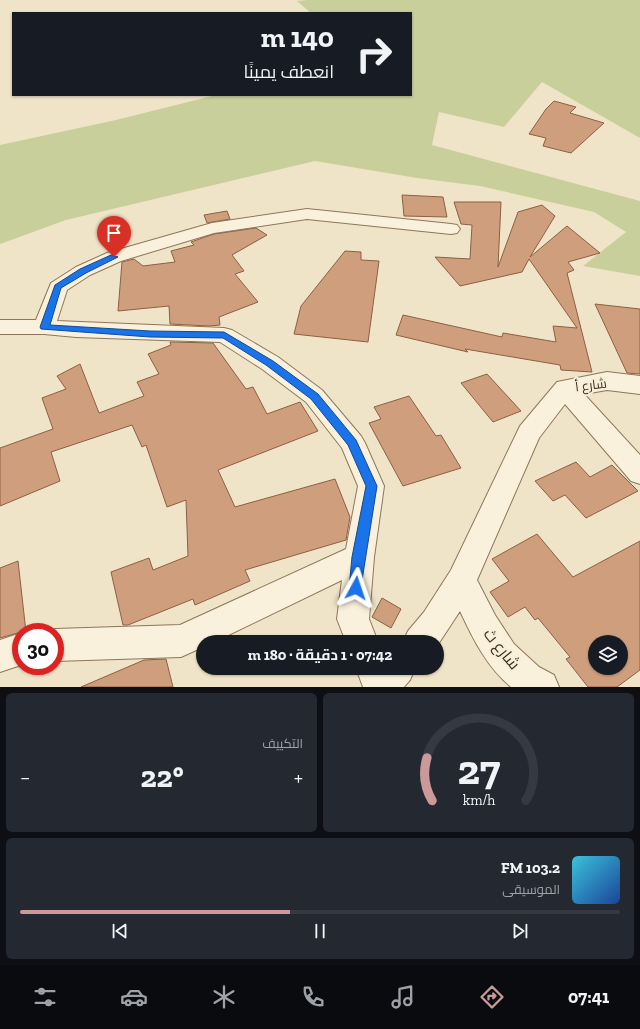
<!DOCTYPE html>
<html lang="ar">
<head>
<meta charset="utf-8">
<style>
  body { margin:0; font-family:"Zilla Slab",Cairo,serif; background:#242831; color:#f1f3f6; direction:rtl; height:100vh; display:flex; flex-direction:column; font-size:15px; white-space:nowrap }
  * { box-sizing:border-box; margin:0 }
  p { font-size:13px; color:#9ea1a6 }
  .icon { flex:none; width:22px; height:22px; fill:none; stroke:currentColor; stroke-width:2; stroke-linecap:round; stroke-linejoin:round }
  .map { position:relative; height:687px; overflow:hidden; direction:ltr }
  .side { display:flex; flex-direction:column; gap:6px; padding:6px; background:#0d0f14; flex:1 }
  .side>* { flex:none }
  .top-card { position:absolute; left:12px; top:12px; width:400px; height:84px; border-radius:0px; box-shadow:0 1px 3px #0004; direction:rtl; background:#171b24; color:#f1f3f6; overflow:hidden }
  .fabs { position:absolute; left:588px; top:635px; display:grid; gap:8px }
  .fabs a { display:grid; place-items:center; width:40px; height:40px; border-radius:50%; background:#171b24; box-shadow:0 1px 3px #0004; font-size:20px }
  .speed { position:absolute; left:12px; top:623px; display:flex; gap:8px; font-size:20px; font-weight:700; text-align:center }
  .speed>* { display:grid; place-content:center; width:52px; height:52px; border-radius:50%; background:#171b24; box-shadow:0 1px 3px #0004; line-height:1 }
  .speed .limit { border:6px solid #d22; background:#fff; color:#111 }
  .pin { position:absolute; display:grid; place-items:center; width:34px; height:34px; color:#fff; margin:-41px -17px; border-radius:50% 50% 50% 0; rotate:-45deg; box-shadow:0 0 4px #0007 }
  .pin .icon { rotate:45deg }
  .me { position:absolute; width:44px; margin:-22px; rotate:5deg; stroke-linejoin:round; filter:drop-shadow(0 0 3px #0008) }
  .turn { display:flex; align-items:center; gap:14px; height:84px; padding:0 12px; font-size:18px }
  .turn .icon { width:52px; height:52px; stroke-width:2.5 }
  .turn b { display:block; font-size:28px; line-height:34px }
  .big { font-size:30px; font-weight:700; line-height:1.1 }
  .side .tile { flex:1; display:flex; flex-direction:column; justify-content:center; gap:6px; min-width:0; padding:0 14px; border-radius:6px; background:#242831 }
  .side .dial { align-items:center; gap:0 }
  .dial svg { height:104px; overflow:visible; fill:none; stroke:#363941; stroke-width:7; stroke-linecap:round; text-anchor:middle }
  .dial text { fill:#f1f3f6; stroke:none }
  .song { display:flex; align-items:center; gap:12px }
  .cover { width:48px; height:48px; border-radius:6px; background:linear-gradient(135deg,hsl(190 70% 55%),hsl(220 70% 35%)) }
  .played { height:4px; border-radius:2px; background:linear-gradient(90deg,#cc999b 45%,#363941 45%) }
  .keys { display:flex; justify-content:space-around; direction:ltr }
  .heat { display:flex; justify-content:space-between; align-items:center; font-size:22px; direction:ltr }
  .side .tiles { flex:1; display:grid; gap:6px; grid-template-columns:1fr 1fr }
  .tile:last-child { grid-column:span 2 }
  .trip { position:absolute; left:196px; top:635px; width:248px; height:40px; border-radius:20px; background:#171b24; box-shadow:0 1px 3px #0004; font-weight:700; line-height:40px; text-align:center; direction:rtl }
  .dock { display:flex; height:64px; justify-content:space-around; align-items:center; background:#090b0e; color:#9ea1a6 }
  .dock .icon { width:28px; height:28px }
  .dock .active { color:#cc999b }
  .dock b { font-size:18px; color:#f1f3f6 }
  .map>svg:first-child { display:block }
</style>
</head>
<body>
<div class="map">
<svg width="640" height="687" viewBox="0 0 640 687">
  <rect width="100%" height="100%" fill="#f0e4c8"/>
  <!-- green -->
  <path fill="#c9cf9b" d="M307 0H640V138L542 82 504 127 439 112 432 145 640 201V276L583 266 626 232 594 212 480 186 417 178 315 161 66 220 0 244V145L116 120 216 95H411V13H311L297 1Z"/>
  <!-- building -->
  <path fill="#cf9f7d" stroke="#8d5f41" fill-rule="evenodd" d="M554 101 576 107 570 113 604 123 571 153 543 146 546 138 529 134 546 109Z
    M402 195 443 197 447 217 404 216Z
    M454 202H501L498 267 518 212 542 205 555 216 530 257 567 226 600 253 568 262 574 270 567 273 592 372 561 370 560 365 465 349 468 352 396 335 403 315 502 337 503 333 556 342 553 326 577 328 529 259 522 272 460 286 435 257 470 259 472 225 461 224Z
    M227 211 230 219 207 223 204 215Z
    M256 228 267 235 232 255 244 271 235 274 258 302 219 317 220 325 209 326 170 324 169 306 118 311 122 262 134 259 143 266 175 262 171 251 194 245 191 242 214 234Z
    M345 251 361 252V260L379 261 368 342 294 334 301 306Z
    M595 304 640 309V374L627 373Z
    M170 342 213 343 246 389 253 387 267 414 300 402 318 431 218 470 235 507 335 479 350 517 346 540 245 570 250 581 195 605 193 599 128 625H123L111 572 149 558 153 570 188 556 186 500 167 507 146 445 142 447 132 425 51 452 60 481 0 506V448L53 429 42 398 66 389 57 376 80 364 99 413 144 396 137 382 159 374 148 354 171 345Z
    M487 374 521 411 493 422 461 383Z
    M409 396 436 436 441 435 461 468 403 486 369 423 381 419 374 407Z
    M576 462 590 477 612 465 638 491 586 518 565 495 553 501 535 481Z
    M537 534 573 577 640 541V670L617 687H588L566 659 570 657 538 618 535 620 525 607 508 617 490 592 509 581 492 559ZM595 642H621V668H595Z
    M18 561 26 632H21L0 638V568Z
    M382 598 401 609 391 628 372 617Z
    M166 659 173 687H81L144 660Z"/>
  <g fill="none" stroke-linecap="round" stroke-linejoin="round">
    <!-- minor casing -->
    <g stroke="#8d765c" stroke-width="2">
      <path id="minor" d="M307 209 451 224 457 225 460 229 457 233 451 234 307 219 214 233 121 261 90 275 67 290 57 321 224 328 232 330 278 357 322 390 361 436 365 443 384 486 374 557 369 619 378 642H346L337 619 342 580 214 642H203V647L181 657 55 661V632H47L55 629 180 625 346 549 358 486 342 448 306 402 262 369 220 342 76 337 44 334H0V320H36L51 283 76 267 107 253 212 223Z
        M607 372 640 376V394L607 390 584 394 640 455V484L631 481 565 404 539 438 477 580 495 615 514 644 539 667 554 675 559 687H511C487 667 473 639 460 611L437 646V642H403L408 631 424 612 451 570 520 426 557 382Z
        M21 633V665L0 672V640Z
        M356 668H415L410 680 404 687H363Z"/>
    </g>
    <!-- minor -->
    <use href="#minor" fill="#faf1dc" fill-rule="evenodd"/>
  </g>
  <!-- route -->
  <path fill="#1a73e8" stroke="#114b97" d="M111 255 118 257 86 273 61 288 50 325 150 331 224 332 273 361 318 394 356 440 377 486 360 593 356 594 351 593 349 588 352 557 366 486 348 445 311 399 266 365 223 338 150 337 41 329 40 327 55 285 80 269Z"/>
  <g text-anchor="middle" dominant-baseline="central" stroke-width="4" stroke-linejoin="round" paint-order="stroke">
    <!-- street labels -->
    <g font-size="13" fill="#3d2e20" stroke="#f7eed8">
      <text transform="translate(591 385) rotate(-7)">شارع أ</text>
    </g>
    <!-- near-street labels -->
    <g font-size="16" fill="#3d2e20" stroke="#f7eed8">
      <text transform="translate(502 649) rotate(51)">شارع ث</text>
    </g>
  </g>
</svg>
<div class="fabs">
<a><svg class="icon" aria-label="layers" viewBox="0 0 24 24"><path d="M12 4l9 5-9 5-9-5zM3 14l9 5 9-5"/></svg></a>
</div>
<div class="speed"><div class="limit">30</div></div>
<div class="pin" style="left:114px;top:257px;background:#d93025"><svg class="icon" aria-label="arrive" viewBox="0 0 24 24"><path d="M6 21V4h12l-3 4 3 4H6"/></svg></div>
<svg class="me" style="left:356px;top:588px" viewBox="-20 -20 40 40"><path d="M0-17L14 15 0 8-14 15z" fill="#1a73e8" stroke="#fff" stroke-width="4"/></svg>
<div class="trip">07:42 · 1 دقيقة · 180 m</div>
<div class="top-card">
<div class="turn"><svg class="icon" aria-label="right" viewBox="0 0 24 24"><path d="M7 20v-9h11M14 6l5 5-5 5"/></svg><div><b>140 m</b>انعطف يمينًا</div></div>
</div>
</div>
<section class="side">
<div class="tiles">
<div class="tile dial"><svg viewBox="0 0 100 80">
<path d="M14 69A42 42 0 1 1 86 69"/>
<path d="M14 69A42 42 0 0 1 10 36" stroke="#cc999b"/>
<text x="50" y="56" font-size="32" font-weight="700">27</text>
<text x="50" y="72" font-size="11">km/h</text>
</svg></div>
<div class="tile"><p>التكييف</p>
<div class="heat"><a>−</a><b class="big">22°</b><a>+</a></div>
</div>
<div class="tile">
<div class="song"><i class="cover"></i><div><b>103.2 FM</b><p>الموسيقى</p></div></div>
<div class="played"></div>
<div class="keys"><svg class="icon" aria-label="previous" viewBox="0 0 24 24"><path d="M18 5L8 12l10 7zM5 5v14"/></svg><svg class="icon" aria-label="pause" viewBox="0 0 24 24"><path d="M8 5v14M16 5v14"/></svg><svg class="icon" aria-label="next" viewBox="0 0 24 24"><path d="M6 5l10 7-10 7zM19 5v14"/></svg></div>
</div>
</div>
</section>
<nav class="dock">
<b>07:41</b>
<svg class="icon active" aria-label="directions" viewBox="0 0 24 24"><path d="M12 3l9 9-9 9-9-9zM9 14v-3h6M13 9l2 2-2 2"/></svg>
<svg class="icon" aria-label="music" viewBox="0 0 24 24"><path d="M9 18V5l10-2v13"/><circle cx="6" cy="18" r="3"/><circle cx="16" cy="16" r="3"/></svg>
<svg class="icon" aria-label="phone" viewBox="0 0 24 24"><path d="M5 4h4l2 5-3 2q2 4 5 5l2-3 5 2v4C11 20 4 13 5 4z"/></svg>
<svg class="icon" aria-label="climate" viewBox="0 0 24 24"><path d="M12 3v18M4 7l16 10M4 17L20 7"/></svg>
<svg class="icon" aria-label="car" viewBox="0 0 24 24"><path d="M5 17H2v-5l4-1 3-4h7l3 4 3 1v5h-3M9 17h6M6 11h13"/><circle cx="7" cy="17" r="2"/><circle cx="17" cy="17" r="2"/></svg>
<svg class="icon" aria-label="filters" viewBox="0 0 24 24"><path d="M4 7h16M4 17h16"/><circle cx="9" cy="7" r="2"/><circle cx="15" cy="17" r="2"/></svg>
</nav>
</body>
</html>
